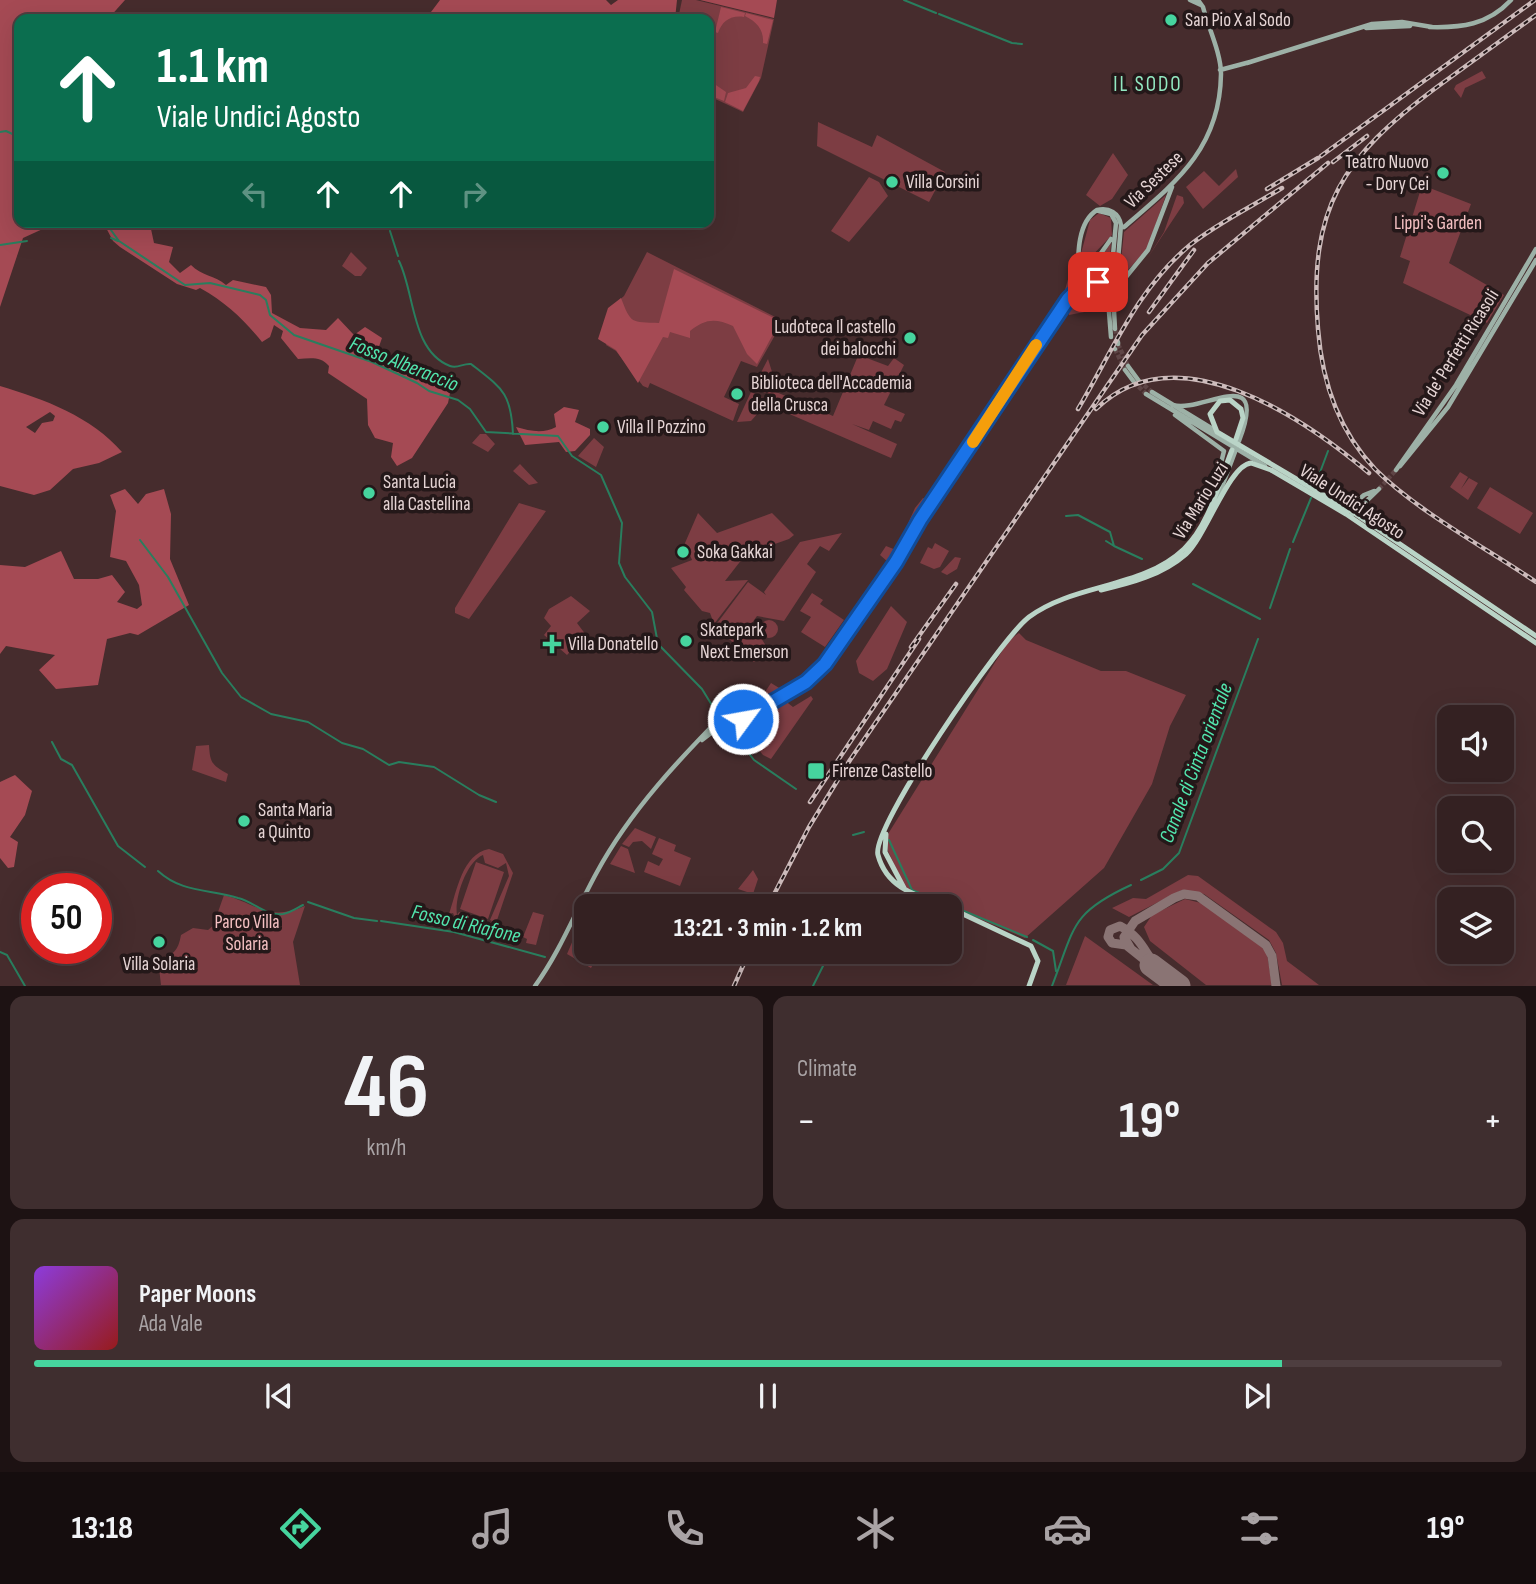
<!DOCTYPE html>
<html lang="en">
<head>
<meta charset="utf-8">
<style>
  body { margin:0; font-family:"Sofia Sans Condensed",sans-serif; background:#3f2e2f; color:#f1f3f6; height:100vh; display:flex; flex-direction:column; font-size:26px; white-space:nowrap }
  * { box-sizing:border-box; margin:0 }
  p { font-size:23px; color:#a9a3a5 }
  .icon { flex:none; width:38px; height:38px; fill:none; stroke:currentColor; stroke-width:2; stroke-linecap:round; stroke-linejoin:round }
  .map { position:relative; height:986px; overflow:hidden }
  .drawer { display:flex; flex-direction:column; gap:10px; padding:10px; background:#1d1213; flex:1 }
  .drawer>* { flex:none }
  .guide { position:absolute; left:14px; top:14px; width:700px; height:214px; border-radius:14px; box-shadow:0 7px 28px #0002,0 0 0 2px #4e3e40; background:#0b6e4f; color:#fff; overflow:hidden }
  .tools { position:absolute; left:1437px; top:705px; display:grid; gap:14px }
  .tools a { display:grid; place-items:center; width:77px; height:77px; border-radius:14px; background:#342122; box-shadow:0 7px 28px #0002,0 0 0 2px #4e3e40; font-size:35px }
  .speed { position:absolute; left:21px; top:873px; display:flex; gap:14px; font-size:35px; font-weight:700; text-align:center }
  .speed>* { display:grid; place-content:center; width:91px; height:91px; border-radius:50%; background:#342122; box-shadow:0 7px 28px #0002,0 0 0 2px #4e3e40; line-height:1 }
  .speed .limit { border:10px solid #d22; background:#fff; color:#111 }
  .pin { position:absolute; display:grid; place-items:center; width:60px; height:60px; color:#fff; margin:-30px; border-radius:14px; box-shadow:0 4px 10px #0006 }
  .me { position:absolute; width:77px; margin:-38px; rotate:58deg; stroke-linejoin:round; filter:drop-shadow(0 0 5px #0008) }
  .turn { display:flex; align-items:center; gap:24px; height:147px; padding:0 28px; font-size:32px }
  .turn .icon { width:91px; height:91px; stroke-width:2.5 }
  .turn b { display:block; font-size:49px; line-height:60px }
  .lanes { display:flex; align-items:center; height:66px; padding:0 28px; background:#0003; justify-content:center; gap:35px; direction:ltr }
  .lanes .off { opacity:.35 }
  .big { font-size:52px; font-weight:700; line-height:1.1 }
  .drawer .widget { flex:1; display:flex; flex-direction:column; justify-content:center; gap:10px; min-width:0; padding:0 24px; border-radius:14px; background:#3f2e2f }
  .drawer .dial { align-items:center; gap:0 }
  .dial b { font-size:91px; line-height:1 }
  .song { display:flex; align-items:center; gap:21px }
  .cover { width:84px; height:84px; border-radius:10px; background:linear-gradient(135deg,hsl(270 70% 55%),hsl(0 70% 35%)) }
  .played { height:7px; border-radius:4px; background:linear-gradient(90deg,#46d49e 85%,#4e3e40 85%) }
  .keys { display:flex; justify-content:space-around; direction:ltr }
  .heat { display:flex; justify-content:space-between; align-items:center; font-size:38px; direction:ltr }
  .drawer .tiles { flex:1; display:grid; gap:10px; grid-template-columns:1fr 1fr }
  .widget:last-child { grid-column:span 2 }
  .trip { position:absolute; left:574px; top:894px; width:388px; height:70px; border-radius:14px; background:#342122; box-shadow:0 7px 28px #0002,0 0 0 2px #4e3e40; font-weight:700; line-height:70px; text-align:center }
  .tab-bar { display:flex; height:112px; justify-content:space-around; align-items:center; background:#150d0e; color:#a9a3a5 }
  .tab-bar .icon { width:49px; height:49px }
  .tab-bar .current { color:#46d49e }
  .tab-bar b { font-size:32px; color:#f1f3f6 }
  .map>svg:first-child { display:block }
</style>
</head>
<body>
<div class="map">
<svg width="1536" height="986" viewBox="0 0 1536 986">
  <rect width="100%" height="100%" fill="#462c2d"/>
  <!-- green -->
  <path fill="#7d3d43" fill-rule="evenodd" d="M682 0H696L774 19 761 78 743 112 709 96V19H678Z
    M1482 71 1486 78 1465 88 1461 98 1454 89 1456 85Z
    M818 122 872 147 877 135 945 172 929 202 817 146Z
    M1113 153 1128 175 1112 199 1100 206 1086 195Z
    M1236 169 1238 177 1203 209 1186 187 1204 171 1219 186Z
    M869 177 879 182 888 196 849 242 831 231Z
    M1422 185 1471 204 1449 263 1504 295 1487 323 1403 283 1410 261 1400 257Z
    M1166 195 1147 249 1119 280 1124 232Z
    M1177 195 1183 197 1184 203 1147 259 1164 232Z
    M1099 213 1111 218 1112 235 1083 265 1079 261 1090 220Z
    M1111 243 1108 288 1095 279 1084 281Z
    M351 252 367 268 361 276H355L342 266Z
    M647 252 783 321 757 367 741 361 724 397 739 404 733 421 650 383 648 388 643 386 616 351 606 345 617 302 624 296Z
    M1074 258 1076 280 1064 298 1063 297Z
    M1097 284 1104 291 1105 308 1069 315C1067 301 1082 283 1097 284Z
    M860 351 865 352 864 357 888 366 894 358 904 365 884 405 905 414 901 422 895 420 891 429 873 421 869 430 852 424 897 444 891 458 764 403 769 389 833 416Z
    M768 359 773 375 766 393 753 388Z
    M751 392 764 398 758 413 751 421 737 422Z
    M480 434H486L495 444 488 452 472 443Z
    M594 438 604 447 596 467 578 456Z
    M520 464 538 483 529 485 513 471Z
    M1460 472 1468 477 1461 489 1469 478 1478 483 1468 500 1450 487Z
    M1490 487 1533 513 1520 534 1477 508Z
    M923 498 929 501 888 562 880 555 886 546 896 550 915 508Z
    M519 503 546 511 469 619 455 613V608Z
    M698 513 717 533 772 513 794 535 789 539 746 554 725 581 748 580 714 624 710 613 702 611 684 590 686 587 671 568 692 560 685 543Z
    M842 533 829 551 820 546 807 564 816 572 784 621 757 616 752 623 766 646 754 662 715 626 748 582 766 595 764 592 800 542Z
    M935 543 949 551 940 567 934 569 920 563 928 547 932 549Z
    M955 557 961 558 957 569 947 575 941 572Z
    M812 593 823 600 820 604 844 620 825 647 801 632 811 617 800 611Z
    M571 596 590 611 577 623 586 635 567 655 544 635 551 626 544 618 549 609Z
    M891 606 907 622 887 669 873 681 859 673 856 661Z
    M760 629a9 9 0 1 1 18 0a9 9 0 1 1-18 0Z
    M1019 633 1026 640 1101 671H1126L1186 695 1170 726 1152 784 1104 868 1025 938 905 888 888 851V834L1009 640Z
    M771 683 784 691 755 707Z
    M811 696 813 699 771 759 763 755 743 731V725L784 700 793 707Z
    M209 745C210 763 212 765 228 774L226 782 192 770 196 746Z
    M635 828 656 837 651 849 642 841 633 842 629 847 622 844Z
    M659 838 676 845 674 851 691 858 680 886 644 872 648 861 659 866 663 859 652 854Z
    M621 846 628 849 635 873 610 864Z
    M489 849 503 854 513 873 492 935 488 934 489 929C473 936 459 930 453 913L449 914C457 891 462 854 489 849ZM483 855 485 863 498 868 506 863 509 876 490 920 492 921C480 933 465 931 458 915L484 925 487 923 459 912 457 915C454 898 467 861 483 855Z
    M476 862 504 872 488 919 460 909Z
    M753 870 758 879 753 894 738 889Z
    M1188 875 1198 876 1276 932 1283 943 1287 961 1319 985H1282L1276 953 1269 940 1204 894 1182 890 1129 917 1112 908 1133 898 1146 899Z
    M224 895C258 904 268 922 305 906L293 942 300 985H161L158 959C174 955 178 951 181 935L193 928 208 930 220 920 218 912Z
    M1185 899 1205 904 1262 947 1267 953 1272 985H1206L1150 941 1144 927 1152 915Z
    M533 912 544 915 536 945 526 943 527 939 523 937Z
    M1085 936 1153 985H1066Z
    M573 940 586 946V952H600L591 968 567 954Z"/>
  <!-- forest -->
  <path fill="#a54a54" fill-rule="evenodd" d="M0 0H125L108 19H19V116L16 122 19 124V222H58L23 238 0 307Z
    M440 0H606L611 5 618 0H677L675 19H457L431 12Z
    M700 0H777L774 18Z
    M721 7 745 13 744 17C731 15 722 21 718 33L715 32Z
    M746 13 773 20 767 44 763 43C764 30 757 22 745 16Z
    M709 64 713 83 726 92 724 101 709 95Z
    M755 76 760 77 759 81 743 111 725 102 728 93 746 88Z
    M103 222H136L151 229 154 243 173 247 169 262 180 273 191 265C201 276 215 275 226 285L233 280 266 287 271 295 272 313 300 328 326 330 338 318 354 335 365 327 382 338 375 358H383L450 393 448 403 412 458 397 466 391 457 393 443 375 438 368 425 367 399 328 373 329 366C321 356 310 358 298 359L281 338 283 331 274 325 270 337 262 342C243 319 227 303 200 288L196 290 177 284 120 247 113 241Z
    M674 269 780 321 757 364 747 354 733 326C715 318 705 319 690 331V338L670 332 668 338 663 337 638 383 616 350 598 339 608 308 621 298C631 324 631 322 659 323Z
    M0 386C44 399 92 417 122 452L99 463 73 469 50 490 34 495 0 486ZM50 412 55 416 53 421 42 423 35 433 26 427Z
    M564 407 579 410 575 422 590 429V435L575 451 566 452 559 442 525 445 516 427C530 431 543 434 556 427L554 414Z
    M125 489 138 504 146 494 164 489 171 514 170 559 189 605 138 635 130 633 107 639 98 685 56 689 39 670 55 655 6 646 0 654V565L25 567 61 551 74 579H98L112 575 125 592 117 602 137 609 142 605 139 585 126 561 110 557 116 511 110 495Z
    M15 775 32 791 25 815 10 837 18 842 14 867 8 868 0 858V782Z"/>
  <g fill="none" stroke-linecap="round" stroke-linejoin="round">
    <!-- stream -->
    <path stroke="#297e5e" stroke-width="2" d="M904 0 936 13
      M939 14 1012 43 1022 44
      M0 132 6 131 19 137
      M105 222 119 241 185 285 210 283 260 295 266 300 270 315 294 335 372 362 417 383 429 391 458 400 470 409 486 432 558 436 572 456 601 475 622 523 619 563 625 577 652 612 658 644 702 689 718 715
      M387 222 389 227
      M390 231 398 256
      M111 238 118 241
      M0 245 27 241
      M399 261C415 293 411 351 450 366 458 369 463 363 471 364 503 389 511 393 513 434
      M1319 475 1328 451
      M1066 516 1078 515 1110 532 1114 546 1142 559
      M140 540 168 577 222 673 241 697 271 714 308 722 342 743 363 749 389 765 399 762 434 767 479 795 496 802
      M1106 541 1114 546
      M1293 542 1311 498
      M1193 584 1260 619
      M1270 608 1290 549
      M734 734 754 760 796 789
      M52 742 61 759 72 765 118 846 145 867
      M853 835 864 832
      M889 840 912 890 942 902
      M158 871C182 893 209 889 238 898 255 902 264 916 283 914 290 913 297 908 303 905
      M1141 880 1163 869 1179 853 1258 639
      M308 902 354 918 377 921
      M947 904 1027 937
      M381 921 454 932 545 957
      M1033 940 1053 951 1056 971
      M0 952 7 955 25 986
      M813 986 830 952
      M1052 986C1075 927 1070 913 1131 885"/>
    <!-- taxiway -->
    <path stroke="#8a7474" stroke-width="9" d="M1131 949 1124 937 1135 921 1174 898 1184 894 1198 896 1266 945 1272 956 1276 986
      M1151 965 1126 945 1112 943 1108 937 1110 930 1120 926C1145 939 1145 958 1164 974"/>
    <!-- runway -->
    <path stroke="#8a7474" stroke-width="23" d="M1151 965 1179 986"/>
    <!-- secondary-tunnel -->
    <path stroke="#5e4546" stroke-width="4.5" stroke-dasharray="4.5 2" stroke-linecap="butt" d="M1115 329 1118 342
      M1118 344 1128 366
      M1115 349 1125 370
      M1139 381 1152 392
      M1134 382 1146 394
      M1379 489 1395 471"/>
    <!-- secondary -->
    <path stroke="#9db1a7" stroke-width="4.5" d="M1190 0 1201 5
      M1429 27C1461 28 1488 25 1511 0
      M1366 28 1410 26
      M1247 63 1372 24 1402 22 1432 27
      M1220 70 1250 62
      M1099 211 1111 214 1116 223 1108 308
      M1124 227C1175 183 1220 149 1221 74 1221 53 1208 27 1203 7L1198 0
      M1078 280C1078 259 1076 223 1097 210 1109 207 1119 213 1121 225L1114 306
      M1117 288 1148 250 1172 187
      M1076 290C1085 281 1094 278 1104 287L1108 297
      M1114 310 1115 329
      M1109 312 1111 337
      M1118 342V344
      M1114 348 1115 349
      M1128 366 1139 381
      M1125 370 1134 382
      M1152 392 1216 431
      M1146 394 1265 466
      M1173 405C1201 414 1270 361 1239 441
      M1175 415 1224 451 1213 495
      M1400 466 1448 407 1536 260
      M1396 470 1456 385 1536 249
      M1217 500 1235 452
      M1348 509 1364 495 1374 491
      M1352 515 1379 489
      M886 575 904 548
      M702 740 719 727 739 726 764 707
      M535 986C561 950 576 910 597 872 630 811 681 757 729 709 737 707 743 711 750 710 770 709 812 679 825 664L1032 351 1111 239"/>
    <!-- primary -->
    <path stroke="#bad4c7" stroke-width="5" d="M1236 439 1243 418 1241 409 1230 400 1220 401 1210 414 1217 432 1354 513 1536 636
      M1101 590C1131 583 1162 575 1186 554 1206 536 1229 465 1251 463L1271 470 1346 514 1536 643
      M886 834 885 852 904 888
      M946 906C918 896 887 889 878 855 870 829 1002 637 1029 617 1075 583 1142 589 1184 549 1210 524 1219 482 1232 450
      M950 908 1031 946 1038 961 1029 986"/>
    <!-- rail casing -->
    <g stroke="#cdbbbb" stroke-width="4.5">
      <path id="rail" d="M1536 15C1503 39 1470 63 1437 87 1343 157 1308 207 1318 329 1322 382 1338 430 1375 469 1417 511 1486 548 1536 582
        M1321 156 1535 0
        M1333 162 1367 136
        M1267 189 1318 158
        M1149 312 1194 250
        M1078 409C1112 352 1137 289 1190 245 1218 223 1251 207 1282 188
        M1096 409C1176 331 1302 417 1369 473
        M911 647 956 584
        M810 802 919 639
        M768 906 809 827 850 760 1142 335 1208 263 1328 163
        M734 986 749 952"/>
    </g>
    <!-- rail -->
    <use href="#rail" stroke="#241819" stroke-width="2" stroke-dasharray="5" stroke-linecap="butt"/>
  </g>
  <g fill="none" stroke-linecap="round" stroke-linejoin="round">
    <!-- route casing -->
    <g stroke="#114b97" stroke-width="18">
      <path id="route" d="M743 719 806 682 825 664 896 562 920 520 1068 299 1084 283 1098 282"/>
    </g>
    <!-- route -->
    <use href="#route" stroke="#1a73e8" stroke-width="12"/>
    <!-- slow -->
    <path stroke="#f59e0b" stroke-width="12" d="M973 442 1036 345"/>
  </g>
  <!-- markers -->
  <g fill="#46d49e" stroke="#241819" stroke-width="2.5">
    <circle cx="1171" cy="20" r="7"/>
    <circle cx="1443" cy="173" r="7"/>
    <circle cx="892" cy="182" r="7"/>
    <circle cx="910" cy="338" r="7"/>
    <circle cx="737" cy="394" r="7"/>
    <circle cx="603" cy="427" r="7"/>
    <circle cx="369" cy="493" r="7"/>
    <circle cx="683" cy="552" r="7"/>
    <circle cx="686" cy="641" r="7"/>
    <path d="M548.5 633.5h7v7h7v7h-7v7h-7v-7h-7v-7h7z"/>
    <rect x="807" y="762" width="18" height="18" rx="3.5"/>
    <circle cx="244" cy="821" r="7"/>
    <circle cx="159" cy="942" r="7"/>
  </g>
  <g text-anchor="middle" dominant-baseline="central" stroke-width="7" stroke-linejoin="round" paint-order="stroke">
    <!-- poi labels -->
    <g font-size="19" fill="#e6d5d5" stroke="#241819" text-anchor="start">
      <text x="1185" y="20">San Pio X al Sodo</text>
      <text x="1429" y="162" text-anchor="end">Teatro Nuovo<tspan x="1429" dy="22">- Dory Cei</tspan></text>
      <text x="906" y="182">Villa Corsini</text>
      <text x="896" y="327" text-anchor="end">Ludoteca Il castello<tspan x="896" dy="22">dei balocchi</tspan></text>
      <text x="751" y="383">Biblioteca dell'Accademia<tspan x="751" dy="22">della Crusca</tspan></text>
      <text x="617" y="427">Villa Il Pozzino</text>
      <text x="383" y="482">Santa Lucia<tspan x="383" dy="22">alla Castellina</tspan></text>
      <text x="697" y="552">Soka Gakkai</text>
      <text x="700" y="630">Skatepark<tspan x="700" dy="22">Next Emerson</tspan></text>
      <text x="568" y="644">Villa Donatello</text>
      <text x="832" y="771">Firenze Castello</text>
      <text x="258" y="810">Santa Maria<tspan x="258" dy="22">a Quinto</tspan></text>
      <text x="159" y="964" text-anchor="middle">Villa Solaria</text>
    </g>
    <!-- street labels -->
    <g font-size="19" fill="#e6d5d5" stroke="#241819">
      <text transform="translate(1154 180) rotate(-44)">Via Sestese</text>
      <text transform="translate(1456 353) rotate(-58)">Via de' Perfetti Ricasoli</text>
      <text transform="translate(1201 501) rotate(-58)">Via Mario Luzi</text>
      <text transform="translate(1352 502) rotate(33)">Viale Undici Agosto</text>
    </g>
    <!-- park labels -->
    <g font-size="19" fill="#f4c0c2" stroke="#241819">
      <text x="1438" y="223">Lippi's Garden</text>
      <text x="247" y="922">Parco Villa<tspan x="247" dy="22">Solaria</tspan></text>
    </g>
    <!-- neighbourhood labels -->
    <g font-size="21" letter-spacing="2" fill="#93e9c2" stroke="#241819">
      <text x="1148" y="84">IL SODO</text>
    </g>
    <!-- water labels -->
    <g font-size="21" font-style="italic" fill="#52e6ae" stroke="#241819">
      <text transform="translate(404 364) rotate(22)">Fosso Alberaccio</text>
      <text transform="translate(1196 763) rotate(-69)">Canale di Cinta orientale</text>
      <text transform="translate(466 924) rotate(13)">Fosso di Riafone</text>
    </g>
  </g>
</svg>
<div class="tools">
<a><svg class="icon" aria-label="sound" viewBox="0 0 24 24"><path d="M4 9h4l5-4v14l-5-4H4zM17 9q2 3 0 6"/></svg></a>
<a><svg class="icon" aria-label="search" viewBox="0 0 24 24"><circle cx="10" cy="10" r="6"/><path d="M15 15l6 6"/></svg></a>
<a><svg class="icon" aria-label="layers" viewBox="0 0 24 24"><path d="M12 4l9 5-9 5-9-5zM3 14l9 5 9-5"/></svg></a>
</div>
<div class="speed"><div class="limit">50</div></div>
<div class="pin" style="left:1098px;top:282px;background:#d93025"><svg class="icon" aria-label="arrive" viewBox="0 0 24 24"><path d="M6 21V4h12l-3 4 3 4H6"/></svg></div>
<svg class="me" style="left:743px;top:719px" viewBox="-20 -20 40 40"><circle r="17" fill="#1a73e8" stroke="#fff" stroke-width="3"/><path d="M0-11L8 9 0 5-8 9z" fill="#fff"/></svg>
<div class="trip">13:21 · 3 min · 1.2 km</div>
<div class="guide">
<div class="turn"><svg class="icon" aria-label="ahead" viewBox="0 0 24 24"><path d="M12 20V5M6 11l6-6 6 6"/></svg><div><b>1.1 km</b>Viale Undici Agosto</div></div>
<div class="lanes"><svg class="icon off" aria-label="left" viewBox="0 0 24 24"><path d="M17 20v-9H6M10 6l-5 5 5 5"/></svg><svg class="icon" aria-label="ahead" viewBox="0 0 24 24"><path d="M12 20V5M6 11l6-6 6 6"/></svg><svg class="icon" aria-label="ahead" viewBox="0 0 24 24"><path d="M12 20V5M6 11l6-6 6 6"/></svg><svg class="icon off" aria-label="right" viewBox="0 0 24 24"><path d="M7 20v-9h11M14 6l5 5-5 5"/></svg></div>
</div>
</div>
<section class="drawer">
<div class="tiles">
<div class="widget dial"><b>46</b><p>km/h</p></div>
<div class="widget"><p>Climate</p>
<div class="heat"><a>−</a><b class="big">19°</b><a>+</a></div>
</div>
<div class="widget">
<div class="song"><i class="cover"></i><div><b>Paper Moons</b><p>Ada Vale</p></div></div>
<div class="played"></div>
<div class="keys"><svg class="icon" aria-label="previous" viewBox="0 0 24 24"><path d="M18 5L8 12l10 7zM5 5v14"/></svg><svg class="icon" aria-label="pause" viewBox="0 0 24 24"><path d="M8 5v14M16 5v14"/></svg><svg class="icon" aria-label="next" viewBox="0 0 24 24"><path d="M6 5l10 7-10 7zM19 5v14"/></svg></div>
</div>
</div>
</section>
<nav class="tab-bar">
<b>13:18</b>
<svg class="icon current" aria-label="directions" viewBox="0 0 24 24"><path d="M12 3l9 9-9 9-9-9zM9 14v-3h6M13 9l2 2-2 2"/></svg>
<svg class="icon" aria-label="music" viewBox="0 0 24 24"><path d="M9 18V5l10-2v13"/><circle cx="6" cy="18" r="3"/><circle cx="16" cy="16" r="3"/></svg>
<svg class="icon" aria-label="phone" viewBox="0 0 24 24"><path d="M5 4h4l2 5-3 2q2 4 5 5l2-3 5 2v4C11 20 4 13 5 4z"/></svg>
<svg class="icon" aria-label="climate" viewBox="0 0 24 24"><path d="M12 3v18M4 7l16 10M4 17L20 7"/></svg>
<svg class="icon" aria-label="car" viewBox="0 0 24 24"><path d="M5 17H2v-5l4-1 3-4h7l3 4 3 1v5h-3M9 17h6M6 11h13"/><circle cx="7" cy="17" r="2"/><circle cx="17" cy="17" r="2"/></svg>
<svg class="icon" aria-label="filters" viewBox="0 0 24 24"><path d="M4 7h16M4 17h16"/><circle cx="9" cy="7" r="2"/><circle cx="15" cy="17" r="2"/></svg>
<b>19°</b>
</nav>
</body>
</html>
